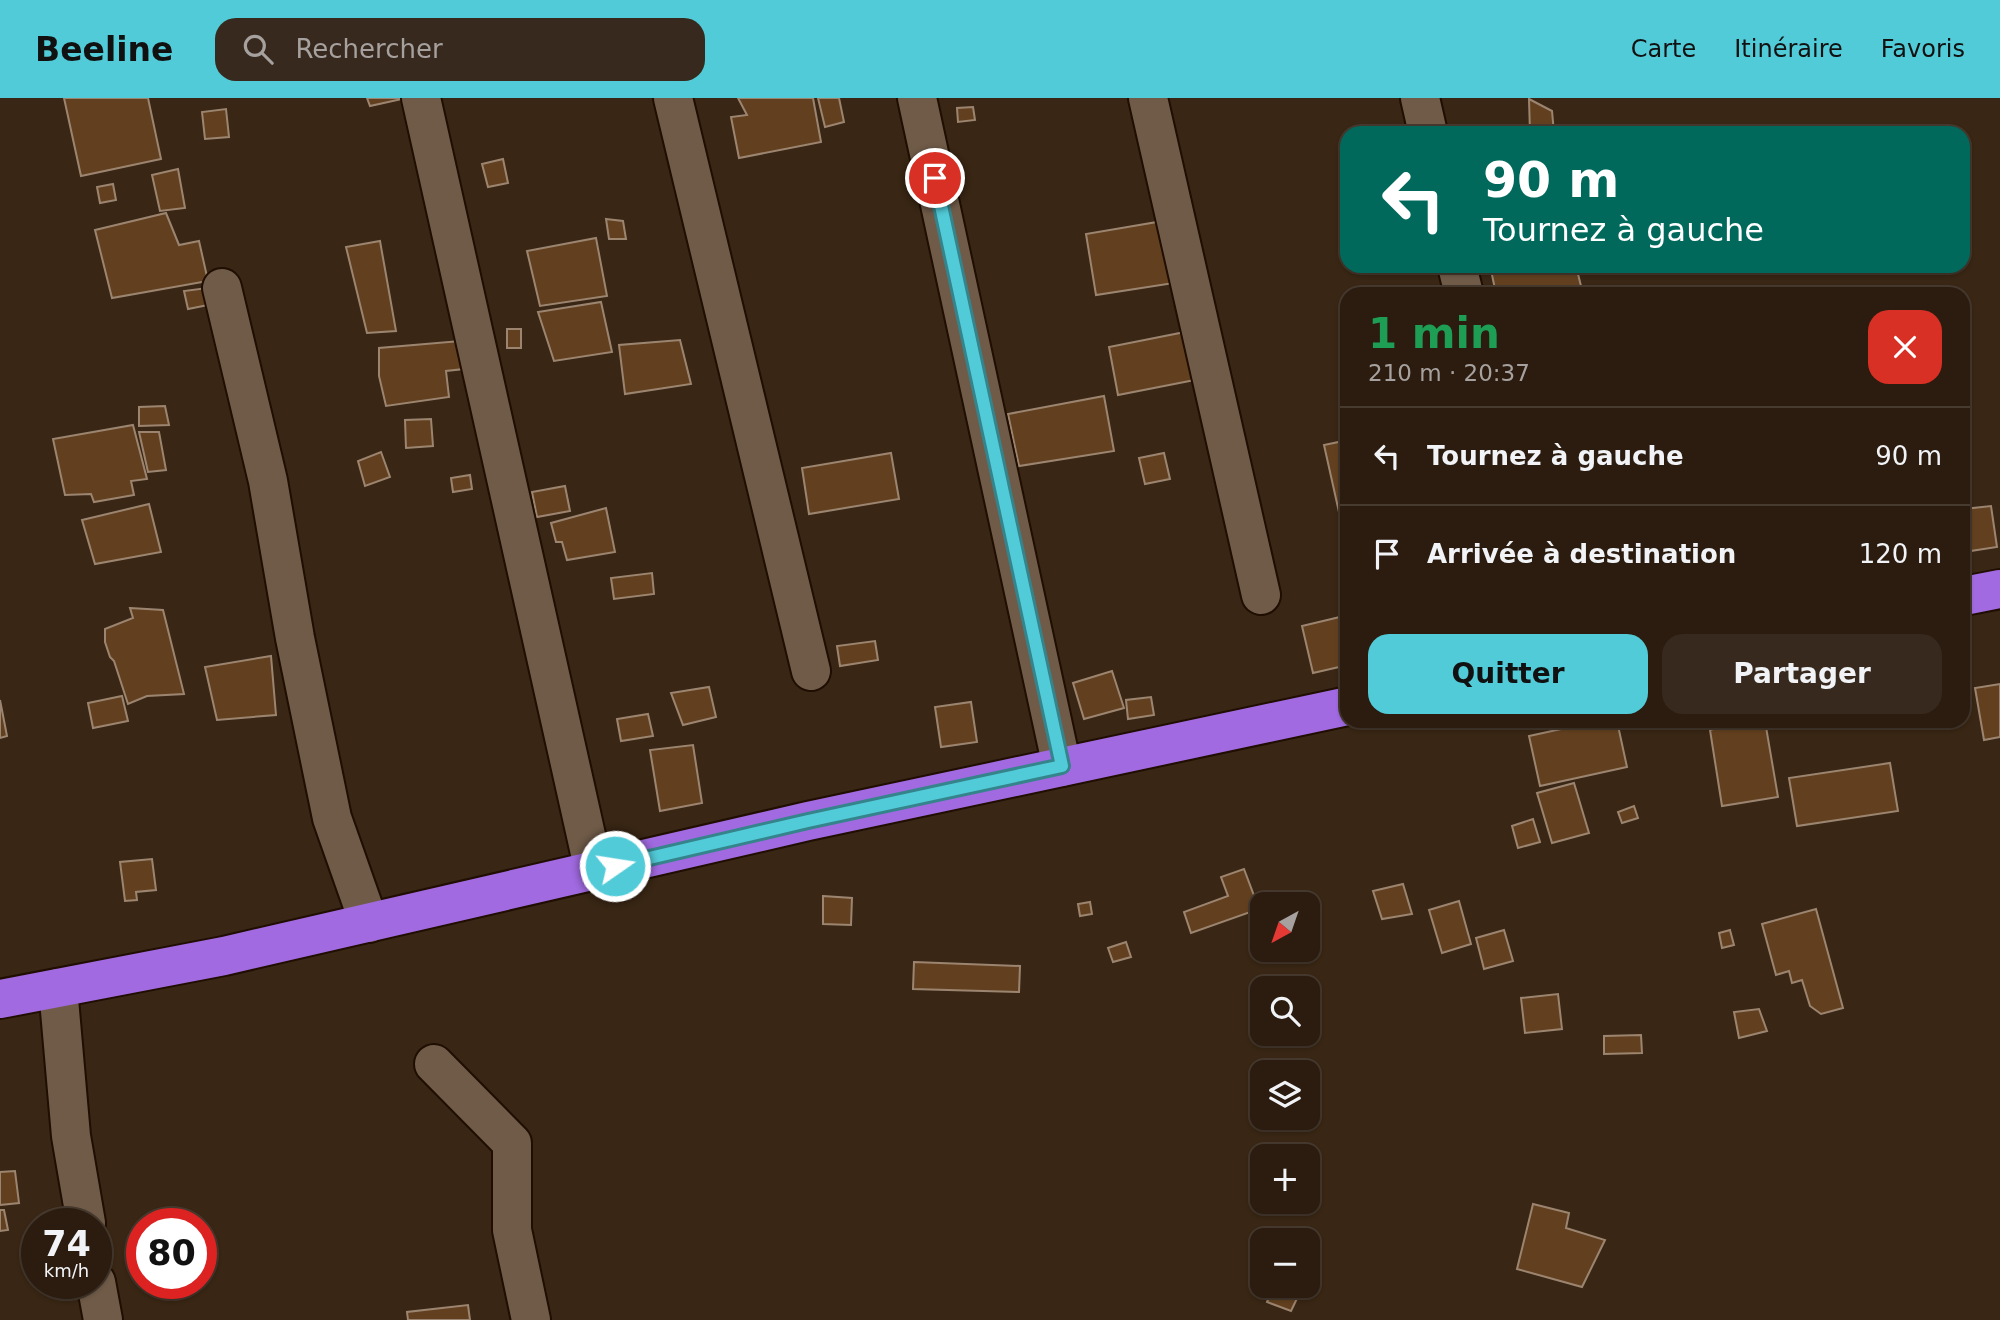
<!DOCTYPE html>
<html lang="fr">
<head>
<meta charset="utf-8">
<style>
  body { margin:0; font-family:"DejaVu Sans",sans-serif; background:#37291d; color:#f1f3f6; height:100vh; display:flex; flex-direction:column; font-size:26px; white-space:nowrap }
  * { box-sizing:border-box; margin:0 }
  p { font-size:23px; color:#a6a19e }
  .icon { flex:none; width:38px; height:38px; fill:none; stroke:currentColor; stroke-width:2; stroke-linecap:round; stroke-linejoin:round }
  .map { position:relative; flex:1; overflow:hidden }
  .sheet { position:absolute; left:1340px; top:189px; width:630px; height:441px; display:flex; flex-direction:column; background:#2b1c0f; border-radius:21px; box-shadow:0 2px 5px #0004,0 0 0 2px #473a2f }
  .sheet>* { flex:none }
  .top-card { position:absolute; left:1340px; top:28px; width:630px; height:147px; border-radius:21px; box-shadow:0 2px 5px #0004,0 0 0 2px #473a2f; background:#00695c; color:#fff; overflow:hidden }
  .needle { width:46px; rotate:220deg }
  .controls { position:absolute; left:1250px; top:794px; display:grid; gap:14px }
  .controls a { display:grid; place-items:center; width:70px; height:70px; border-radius:14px; background:#2b1c0f; box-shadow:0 2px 5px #0004,0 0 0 2px #473a2f; font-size:35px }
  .speed { position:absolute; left:21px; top:1110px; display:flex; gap:14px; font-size:35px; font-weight:700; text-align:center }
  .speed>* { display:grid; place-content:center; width:91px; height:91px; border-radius:50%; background:#2b1c0f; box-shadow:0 2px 5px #0004,0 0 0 2px #473a2f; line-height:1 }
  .speed small { font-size:18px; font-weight:400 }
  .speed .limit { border:10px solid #d22; background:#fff; color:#111 }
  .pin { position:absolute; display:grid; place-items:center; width:60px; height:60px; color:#fff; margin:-30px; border:4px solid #fff; border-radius:50%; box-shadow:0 2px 7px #0007 }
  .me { position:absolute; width:77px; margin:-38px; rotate:77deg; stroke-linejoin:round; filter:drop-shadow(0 0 5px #0008) }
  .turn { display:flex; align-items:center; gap:24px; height:147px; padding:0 28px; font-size:32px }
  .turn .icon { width:91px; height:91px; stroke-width:2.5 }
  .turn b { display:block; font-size:49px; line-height:60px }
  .round { display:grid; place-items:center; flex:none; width:74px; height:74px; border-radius:21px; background:#37291d }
  .headline { display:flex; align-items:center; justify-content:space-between; height:119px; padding:0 28px }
  h1 { font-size:42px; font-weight:600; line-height:52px; color:#1e9e55 }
  .button { display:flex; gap:14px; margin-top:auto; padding:14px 28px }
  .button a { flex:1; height:80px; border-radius:21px; background:#52cbd8; color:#111; font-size:28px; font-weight:600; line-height:80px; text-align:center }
  .button a+a { background:#37291d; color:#f1f3f6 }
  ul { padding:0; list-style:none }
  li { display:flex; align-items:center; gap:21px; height:98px; padding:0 28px; border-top:2px solid #473a2f }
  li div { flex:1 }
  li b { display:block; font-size:26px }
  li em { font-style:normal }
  header { display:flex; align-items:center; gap:42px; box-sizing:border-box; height:98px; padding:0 35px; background:#52cbd8; color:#111 }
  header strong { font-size:33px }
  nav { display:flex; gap:38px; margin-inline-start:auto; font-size:24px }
  .search { width:490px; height:63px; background:#37291d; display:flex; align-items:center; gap:18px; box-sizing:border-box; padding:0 24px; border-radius:21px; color:#a6a19e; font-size:26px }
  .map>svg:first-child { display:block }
</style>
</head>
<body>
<header>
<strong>Beeline</strong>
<div class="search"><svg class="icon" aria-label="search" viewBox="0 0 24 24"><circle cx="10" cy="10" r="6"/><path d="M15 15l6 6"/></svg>Rechercher</div>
<nav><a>Carte</a><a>Itinéraire</a><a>Favoris</a></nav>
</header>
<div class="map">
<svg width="2000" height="1222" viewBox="0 0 2000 1222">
  <rect width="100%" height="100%" fill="#392614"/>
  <!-- building -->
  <g fill="#62401f" stroke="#9c8570" stroke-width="2">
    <polygon points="64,0 148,0 161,61 81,78"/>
    <polygon points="367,0 402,0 402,1 370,8"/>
    <polygon points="738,0 813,0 821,44 739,60 731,19 747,17"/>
    <polygon points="818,0 839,0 844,24 825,29"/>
    <polygon points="1529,1 1552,13 1554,35 1530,35"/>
    <polygon points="973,9 975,22 958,24 957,10"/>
    <polygon points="226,11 229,39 205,41 202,14"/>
    <polygon points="503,61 508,85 488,89 482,66"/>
    <polygon points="178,71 185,110 160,113 152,77"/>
    <polygon points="113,86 116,102 100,105 97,89"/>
    <polygon points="166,115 179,147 199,143 208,183 112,200 95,132"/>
    <polygon points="606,121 623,123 626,141 609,141"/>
    <polygon points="1163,123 1174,185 1096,197 1086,136"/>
    <polygon points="596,140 607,198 540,208 527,153"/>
    <polygon points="380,143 396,233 367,235 346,149"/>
    <polygon points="1509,168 1576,168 1583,196 1496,196 1491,172"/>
    <polygon points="207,190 213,206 188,211 184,193"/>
    <polygon points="601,204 612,254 554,263 538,214"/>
    <rect x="507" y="231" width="14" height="19"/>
    <polygon points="1190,233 1200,281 1118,297 1109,249"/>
    <polygon points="680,242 691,286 625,296 619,247"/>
    <polygon points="460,243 464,271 446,273 449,299 386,308 379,278 379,250"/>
    <polygon points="1104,298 1114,353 1019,368 1008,316"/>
    <polygon points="165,308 169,327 139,328 139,309"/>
    <polygon points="431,321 433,348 406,350 405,322"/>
    <polygon points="133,327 147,381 131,383 134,397 94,404 91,396 65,397 53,341"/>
    <polygon points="139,334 159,334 166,372 148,374"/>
    <polygon points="1348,342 1348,441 1345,441 1324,347"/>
    <polygon points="381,354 390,379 365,388 358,363"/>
    <polygon points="891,355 899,401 809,416 802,370"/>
    <polygon points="1164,355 1170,381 1145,386 1139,360"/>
    <polygon points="470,377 472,391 453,394 451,380"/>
    <polygon points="565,388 570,413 537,419 532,394"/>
    <polygon points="149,406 161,454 95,466 82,422"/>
    <polygon points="1991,408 1997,449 1964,454 1964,411"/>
    <polygon points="606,410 615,454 567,462 562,444 556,444 551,425"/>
    <polygon points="652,475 654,496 614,501 611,480"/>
    <polygon points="130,510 163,512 184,596 147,598 128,606 114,563 110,559 105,544 105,531 133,520"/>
    <polygon points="1348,517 1348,567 1313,575 1302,528"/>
    <polygon points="875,543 878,562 840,568 837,548"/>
    <polygon points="271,558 276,617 217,622 205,569"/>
    <polygon points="1112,573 1124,610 1084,621 1073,585"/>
    <polygon points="2000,586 2000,639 1984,642 1975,590"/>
    <polygon points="709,589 716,619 683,627 671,595"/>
    <polygon points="122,598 128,623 93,630 88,605"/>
    <polygon points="1151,599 1154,617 1128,621 1126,602"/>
    <polygon points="0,602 7,638 0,640"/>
    <polygon points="971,604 977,644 941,649 935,609"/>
    <polygon points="648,616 653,638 621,643 617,621"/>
    <polygon points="1598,623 1617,623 1627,669 1540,688 1529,638"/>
    <polygon points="1740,623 1765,623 1778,699 1722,708 1710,632"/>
    <polygon points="693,647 702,705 660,713 650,652"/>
    <polygon points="1890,665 1898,713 1797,728 1789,680"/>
    <polygon points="1574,685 1589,735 1552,745 1537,695"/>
    <polygon points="1634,708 1638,720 1622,725 1618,714"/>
    <polygon points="1533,721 1540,744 1518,750 1512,728"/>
    <polygon points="152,761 156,792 136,794 137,802 125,803 120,764"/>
    <polygon points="1244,771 1259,811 1191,835 1184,814 1228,798 1221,779"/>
    <polygon points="1403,786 1412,816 1382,821 1373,793"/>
    <polygon points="823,798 852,800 851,827 823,826"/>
    <polygon points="1459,803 1471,846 1442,855 1429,812"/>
    <polygon points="1090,804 1092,816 1080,818 1078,806"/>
    <polygon points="1816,811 1843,910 1821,916 1810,908 1802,882 1792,885 1789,873 1776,877 1762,826"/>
    <polygon points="1504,832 1513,863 1484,871 1476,840"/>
    <polygon points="1730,832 1734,847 1722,850 1719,835"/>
    <polygon points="1126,844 1131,859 1113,864 1108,850"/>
    <polygon points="914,864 1020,868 1019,894 913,891"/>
    <polygon points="1558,896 1562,931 1525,935 1521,900"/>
    <polygon points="1759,911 1767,933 1739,940 1734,914"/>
    <polygon points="1641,937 1642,955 1604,956 1604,938"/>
    <polygon points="15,1073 19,1105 0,1107 0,1074"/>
    <polygon points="1533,1106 1569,1115 1566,1130 1605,1142 1582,1189 1517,1171"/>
    <polygon points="0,1112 4,1112 8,1132 0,1133"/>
    <polygon points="1274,1188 1297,1188 1302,1190 1291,1213 1267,1204"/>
    <polygon points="468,1207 470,1222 408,1222 407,1214"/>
  </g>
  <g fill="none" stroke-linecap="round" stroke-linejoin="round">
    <!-- minor casing -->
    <g stroke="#1f0e01" stroke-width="42">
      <g id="minor">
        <polyline points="421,0 594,773"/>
        <polyline points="673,0 811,573"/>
        <polyline points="917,0 1062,669"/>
        <polyline points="1148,0 1261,497"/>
        <polyline points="1420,0 1428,35"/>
        <polyline points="1457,168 1464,196"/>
        <polyline points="222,190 268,383 295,540 332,720 369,825"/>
        <polyline points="58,890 71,1038 86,1125"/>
        <polyline points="434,966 512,1045 512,1132 531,1222"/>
        <polyline points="96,1184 103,1222"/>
      </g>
    </g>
    <!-- highway casing -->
    <g stroke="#1f0e01" stroke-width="42">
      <g id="highway">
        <polyline points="1964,498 2000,491"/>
        <polyline points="0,901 224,858 808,723 1348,608"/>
      </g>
    </g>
    <!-- minor -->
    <use href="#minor" stroke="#705b48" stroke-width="38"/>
    <!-- highway -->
    <use href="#highway" stroke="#a16ae1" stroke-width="38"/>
  </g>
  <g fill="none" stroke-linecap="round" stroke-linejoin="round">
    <!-- route casing -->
    <g stroke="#35848c" stroke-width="18">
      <polyline id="route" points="615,768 808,723 1062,668 935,80"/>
    </g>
    <!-- route -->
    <use href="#route" stroke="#52cbd8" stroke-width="12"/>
  </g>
</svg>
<div class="controls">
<a><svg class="needle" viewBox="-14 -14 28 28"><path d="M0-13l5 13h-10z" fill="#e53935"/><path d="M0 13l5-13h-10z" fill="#a6a19e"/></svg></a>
<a><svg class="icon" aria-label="search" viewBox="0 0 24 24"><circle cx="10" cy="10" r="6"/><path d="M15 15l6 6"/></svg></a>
<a><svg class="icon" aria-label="layers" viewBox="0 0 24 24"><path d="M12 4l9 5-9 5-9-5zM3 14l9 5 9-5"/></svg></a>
<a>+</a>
<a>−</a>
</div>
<div class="speed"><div>74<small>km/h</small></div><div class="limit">80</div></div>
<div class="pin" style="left:935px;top:80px;background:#d93025"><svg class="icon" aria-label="arrive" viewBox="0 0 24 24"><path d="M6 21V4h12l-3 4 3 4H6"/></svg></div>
<svg class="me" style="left:615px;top:768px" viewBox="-20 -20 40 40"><circle r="17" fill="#52cbd8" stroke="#fff" stroke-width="3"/><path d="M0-11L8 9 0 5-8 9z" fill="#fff"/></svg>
<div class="top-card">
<div class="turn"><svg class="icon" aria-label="left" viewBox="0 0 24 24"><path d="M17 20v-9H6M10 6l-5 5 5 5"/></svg><div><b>90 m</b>Tournez à gauche</div></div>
</div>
<section class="sheet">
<div class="headline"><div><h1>1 min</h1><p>210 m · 20:37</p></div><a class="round" style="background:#d93025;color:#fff"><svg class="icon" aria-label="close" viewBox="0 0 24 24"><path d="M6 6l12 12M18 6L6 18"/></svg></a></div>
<ul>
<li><svg class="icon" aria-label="left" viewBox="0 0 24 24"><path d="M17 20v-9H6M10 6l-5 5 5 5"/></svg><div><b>Tournez à gauche</b></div><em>90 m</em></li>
<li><svg class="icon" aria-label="arrive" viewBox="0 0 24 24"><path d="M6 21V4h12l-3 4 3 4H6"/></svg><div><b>Arrivée à destination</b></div><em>120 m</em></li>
</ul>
<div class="button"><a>Quitter</a><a>Partager</a></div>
</section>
</div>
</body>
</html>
